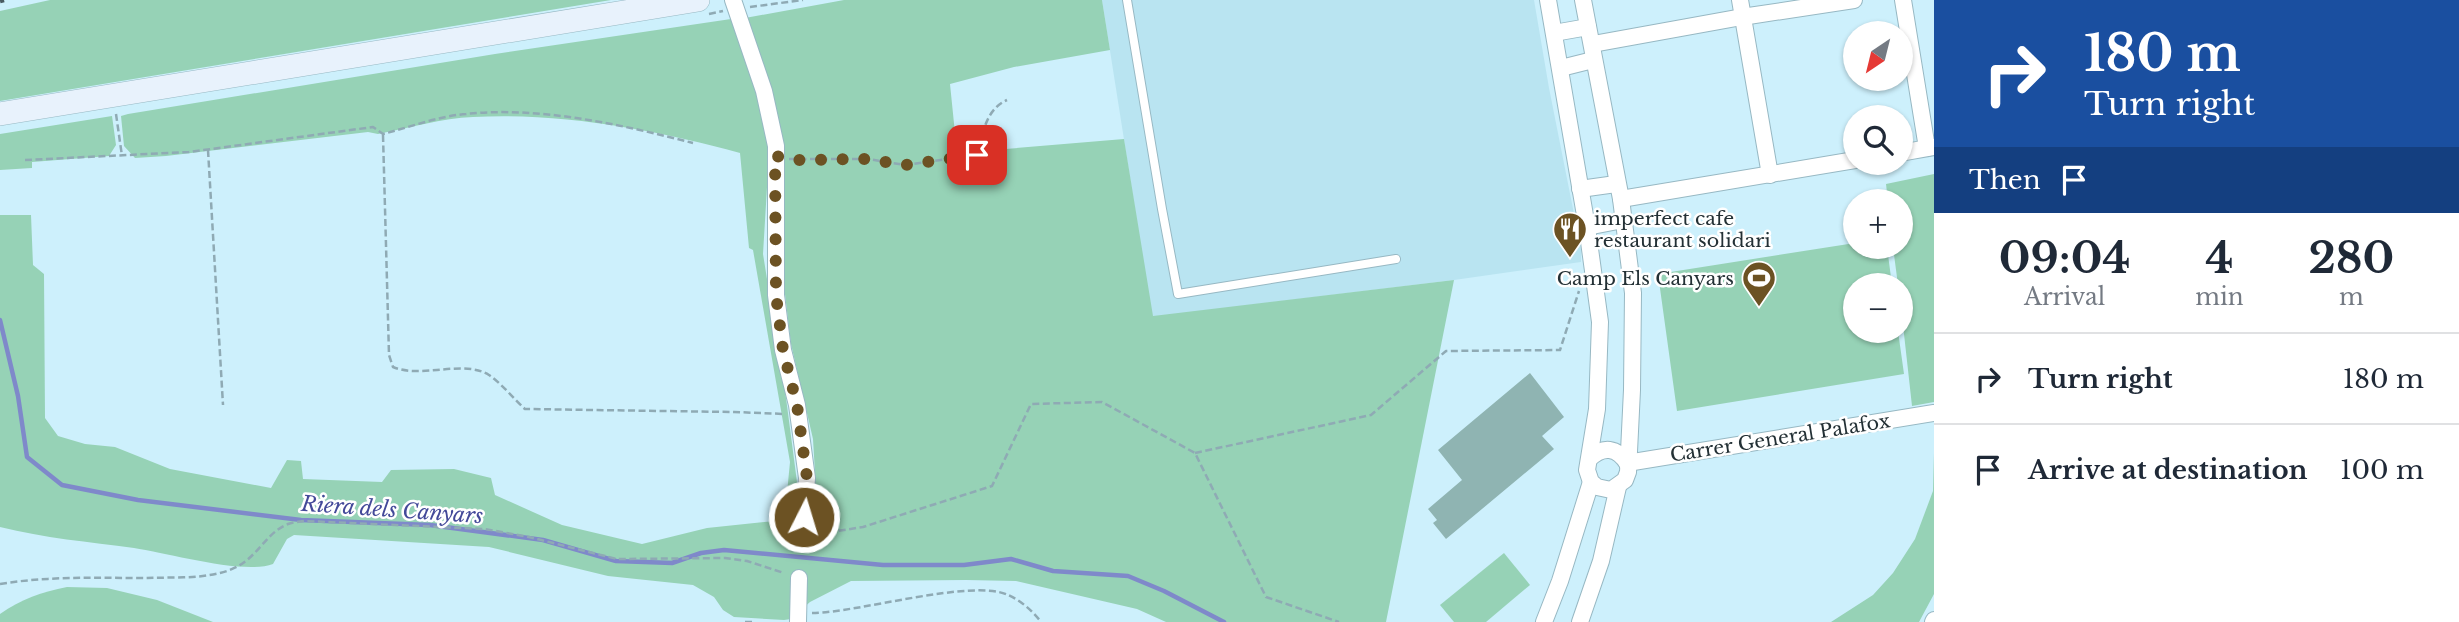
<!DOCTYPE html>
<html lang="en">
<head>
<meta charset="utf-8">
<style>
  body { margin:0; font-family:"Libre Baskerville",serif; background:#f6f6f7; color:#1f2937; height:100vh; display:flex; flex-direction:column; font-size:26px; white-space:nowrap }
  * { box-sizing:border-box; margin:0 }
  p { font-size:23px; color:#747a83 }
  .icon { flex:none; width:38px; height:38px; fill:none; stroke:currentColor; stroke-width:2; stroke-linecap:round; stroke-linejoin:round }
  .map { position:relative; flex:1; overflow:hidden }
  .side { display:flex; flex-direction:column; background:#fff; width:525px }
  .side>* { flex:none }
  .banner { background:#1a4fa0; color:#fff; overflow:hidden }
  .needle { width:46px; rotate:215deg }
  .tools { position:absolute; left:1843px; top:21px; display:grid; gap:14px }
  .tools a { display:grid; place-items:center; width:70px; height:70px; border-radius:50%; background:#fff; box-shadow:0 2px 5px #0004; font-size:35px }
  .pin { position:absolute; display:grid; place-items:center; width:60px; height:60px; color:#fff; margin:-30px; border-radius:14px; box-shadow:0 4px 10px #0006 }
  .me { position:absolute; width:77px; margin:-38px; rotate:5deg; stroke-linejoin:round; filter:drop-shadow(0 0 5px #0008) }
  .turn { display:flex; align-items:center; gap:24px; height:147px; padding:0 35px; font-size:32px }
  .turn .icon { width:91px; height:91px; stroke-width:2.5 }
  .turn b { display:block; font-size:49px; line-height:60px }
  .then { display:flex; align-items:center; height:66px; padding:0 35px; background:#0003; gap:14px; font-size:26px }
  .eta { display:flex; justify-content:space-evenly; align-items:center; height:119px; text-align:center }
  .eta b { font-size:42px; font-weight:700; line-height:49px }
  ul { padding:0; list-style:none }
  li { display:flex; align-items:center; gap:21px; height:91px; padding:0 35px; border-top:2px solid #e0e1e3 }
  li div { flex:1 }
  li b { display:block; font-size:26px }
  li em { font-style:normal }
  main { display:flex; flex:1; min-height:0 }
  .map>svg:first-child { display:block }
</style>
</head>
<body>
<main>
<div class="map">
<svg width="1934" height="622" viewBox="0 0 1934 622">
  <rect width="100%" height="100%" fill="#cdf0fc"/>
  <!-- built -->
  <polygon fill="#b9e4f1" points="1102,0 1534,0 1549,88 1581,249 1581,262 1454,280 1152,317"/>
  <!-- green -->
  <g fill="#96d2b6">
    <polygon points="50,0 611,0 0,101 0,11"/>
    <path d="M844 0H1102L1110 50 1014 67 950 84 957 153 1124 139 1153 316 1454 280 1386 622H1166L1137 609 1016 581 966 580 851 581 810 602 791 619 784 620 734 617 723 610 714 597 693 585 608 576 489 547 294 535 287 539 273 564C244 575 168 553 134 548 89 542 44 538 0 527V215H31L33 265 44 274 45 418 58 436 85 444 115 447 170 469 271 488 287 460 301 461 303 479 382 482 391 470 454 469 491 478 495 495 562 525 642 544 707 528 784 520V524L790 462 753 250 749 248 740 153C657 130 560 112 473 117 442 118 409 128 378 134L368 132 166 156 135 158 124 146 121 116 128 114 495 54 731 19 762 103 769 154 763 254 786 398 797 482 793 539 807 541 815 473 813 439 791 344 781 261 785 151 777 113 745 18Z"/>
    <polygon points="112,116 116,145 109,156 32,162 32,168 0,170 0,134"/>
    <polygon points="1934,174 1934,402 1912,406 1901,307 1900,285 1898,285 1893,247 1900,247 1900,201 1888,201 1886,184"/>
    <polygon points="1855,243 1855,247 1887,247 1892,285 1855,285 1855,331 1898,331 1904,374 1677,411 1658,274"/>
    <polygon points="1934,453 1934,594 1919,622 1831,622 1873,595 1893,573 1915,539 1933,491"/>
    <polygon points="1504,553 1530,585 1486,622 1454,622 1440,605"/>
    <path d="M67 587 107 588 157 600 213 622H0V614C21 599 42 592 67 587Z"/>
  </g>
  <g fill="none" stroke-linecap="round" stroke-linejoin="round">
    <!-- stream -->
    <polyline stroke="#7f89ca" stroke-width="4.5" points="0,320 18,396 27,457 62,485 138,500 301,520 430,525 543,540 616,561 672,563 701,553 724,550 883,565 964,565 1011,559 1053,571 1128,576 1164,591 1224,622"/>
  </g>
  <!-- building -->
  <polygon fill="#8fb4b2" points="1530,373 1564,417 1542,436 1554,449 1446,539 1433,523 1437,520 1428,509 1462,480 1438,450"/>
  <g fill="none" stroke-linecap="round" stroke-linejoin="round">
    <!-- lane casing -->
    <g stroke="#97b8c3" stroke-width="10">
      <polyline id="lane" points="1127,0 1162,209 1178,294 1396,259"/>
    </g>
    <!-- street casing -->
    <g stroke="#97b8c3" stroke-width="18">
      <g id="street">
        <polyline points="733,0 764,91 776,146 776,295 783,350 797,405 807,478 802,537"/>
        <polyline points="1548,0 1587,227 1600,322 1597,409 1587,470 1591,482 1597,487 1611,490 1625,480 1628,472 1632,390 1633,293 1621,199 1583,0"/>
        <polyline points="1740,0 1770,175"/>
        <polyline points="1903,0 1927,148"/>
        <polyline points="1554,33 1588,27"/>
        <polyline points="1593,44 1742,17 1854,0"/>
        <polyline points="1561,68 1593,60"/>
        <polyline points="1900,153 1934,147"/>
        <polyline points="1580,189 1616,184"/>
        <polyline points="1621,199 1855,160"/>
        <polyline points="1587,227 1623,220"/>
        <path d="M1590 458C1603 446 1617 447 1627 463"/>
        <polyline points="1627,463 1934,413"/>
        <polyline points="798,622 799,578"/>
        <polyline points="1544,622 1560,581 1591,482"/>
        <polyline points="1580,622 1601,561 1618,487"/>
        <polyline points="1933,622 1934,620"/>
      </g>
    </g>
    <!-- secondary casing -->
    <g stroke="#97b8c3" stroke-width="24">
      <polyline id="secondary" points="0,114 698,0"/>
    </g>
    <!-- path -->
    <g stroke="#8faab4" stroke-width="2.5" stroke-dasharray="7 3.5" stroke-linecap="butt">
      <polyline points="750,7 803,0"/>
      <polyline points="709,14 723,11"/>
      <polyline points="116,114 122,156"/>
      <path d="M383 135 389 355 393 367C422 379 463 359 489 375 502 384 514 399 525 409L734 412 785 414"/>
      <polyline points="208,150 223,405"/>
      <path d="M789 159H868L905 165 977 155C983 134 985 110 1007 100"/>
      <path d="M25 160 189 152 373 127 383 134C410 127 439 116 466 114 540 106 623 125 693 143"/>
      <polyline points="1195,453 1371,415 1446,351 1560,350 1579,291"/>
      <polyline points="818,534 863,527 992,486 1031,404 1102,402 1195,453 1266,597 1339,622"/>
      <path d="M0 584C48 576 96 578 145 578 169 577 196 579 220 573 258 564 261 535 288 524 293 522 299 522 304 521L485 529 529 537 617 559 725 558 747 561 784 573"/>
      <path d="M812 613C857 613 973 578 1008 595 1020 600 1033 611 1041 622"/>
      <polyline points="745,622 755,622"/>
    </g>
    <!-- lane -->
    <use href="#lane" stroke="#fff" stroke-width="8"/>
    <!-- street -->
    <use href="#street" stroke="#fff" stroke-width="16"/>
    <!-- secondary -->
    <use href="#secondary" stroke="#e8f2fc" stroke-width="23"/>
    <!-- rail -->
    <polyline stroke="#495b62" stroke-width="4.5" stroke-dasharray="14 7" stroke-linecap="butt" points="0,1 4,0"/>
  </g>
  <g fill="none" stroke-linecap="round" stroke-linejoin="round">
    <!-- route -->
    <polyline stroke="#6c5223" stroke-width="12" stroke-dasharray="0 21.6" points="804,517 807,478 797,405 783,350 776,295 775,156 797,160 867,159 905,165 977,155"/>
  </g>
  <!-- icons -->
  <defs>
    <g id="restaurant-pin" transform="scale(1.75)"><path d="M0 17L-7.5 6A9.5 9.5 0 1 1 7.5 6Z" fill="#6c5223" stroke="#fff"/><path d="M-5-6h1v4h1v-4h1v4h1v-4h1v5L-1.5 .5V6h-2V.5L-5-1ZM5-6V6H3V1.5H1.5Q1.5-4 5-6Z" fill="#fff"/></g>
    <g id="stadium-pin" transform="scale(1.75)"><path d="M0 17L-7.5 6A9.5 9.5 0 1 1 7.5 6Z" fill="#6c5223" stroke="#fff"/><path d="M0-5a6.5 5 0 1 0 0 10a6.5 5 0 1 0 0-10ZM-3.5-1.8h7v3.6h-7Z" fill="#fff"/></g>
  </defs>
  <g fill-rule="evenodd">
    <use href="#restaurant-pin" x="1570" y="229"/>
    <use href="#stadium-pin" x="1759" y="278"/>
  </g>
  <g text-anchor="middle" dominant-baseline="central" stroke-width="5" stroke-linejoin="round" paint-order="stroke">
    <!-- poi labels -->
    <g font-size="19" fill="#233035" stroke="#fff" text-anchor="start">
      <text x="1594" y="218">imperfect cafe<tspan x="1594" dy="22">restaurant solidari</tspan></text>
      <text x="1734" y="278" text-anchor="end">Camp Els Canyars</text>
    </g>
    <!-- street labels -->
    <g font-size="19" fill="#233035" stroke="#fff">
      <text transform="translate(1780 438) rotate(-9)">Carrer General Palafox</text>
    </g>
    <!-- water labels -->
    <g font-size="21" font-style="italic" fill="#434999" stroke="#fff">
      <text transform="translate(392 510) rotate(4)">Riera dels Canyars</text>
    </g>
  </g>
</svg>
<div class="tools">
<a><svg class="needle" viewBox="-14 -14 28 28"><path d="M0-13l5 13h-10z" fill="#e53935"/><path d="M0 13l5-13h-10z" fill="#747a83"/></svg></a>
<a><svg class="icon" aria-label="search" viewBox="0 0 24 24"><circle cx="10" cy="10" r="6"/><path d="M15 15l6 6"/></svg></a>
<a>+</a>
<a>−</a>
</div>
<div class="pin" style="left:977px;top:155px;background:#d93025"><svg class="icon" aria-label="arrive" viewBox="0 0 24 24"><path d="M6 21V4h12l-3 4 3 4H6"/></svg></div>
<svg class="me" style="left:804px;top:517px" viewBox="-20 -20 40 40"><circle r="17" fill="#6c5223" stroke="#fff" stroke-width="3"/><path d="M0-11L8 9 0 5-8 9z" fill="#fff"/></svg>
</div>
<section class="side">
<div class="banner">
<div class="turn"><svg class="icon" aria-label="right" viewBox="0 0 24 24"><path d="M7 20v-9h11M14 6l5 5-5 5"/></svg><div><b>180 m</b>Turn right</div></div>
<div class="then">Then<svg class="icon" aria-label="arrive" viewBox="0 0 24 24"><path d="M6 21V4h12l-3 4 3 4H6"/></svg></div>
</div>
<div class="eta">
<div><b>09:04</b><p>Arrival</p></div>
<div><b>4</b><p>min</p></div>
<div><b>280</b><p>m</p></div>
</div>
<ul>
<li><svg class="icon" aria-label="right" viewBox="0 0 24 24"><path d="M7 20v-9h11M14 6l5 5-5 5"/></svg><div><b>Turn right</b></div><em>180 m</em></li>
<li><svg class="icon" aria-label="arrive" viewBox="0 0 24 24"><path d="M6 21V4h12l-3 4 3 4H6"/></svg><div><b>Arrive at destination</b></div><em>100 m</em></li>
</ul>
</section>
</main>
</body>
</html>
